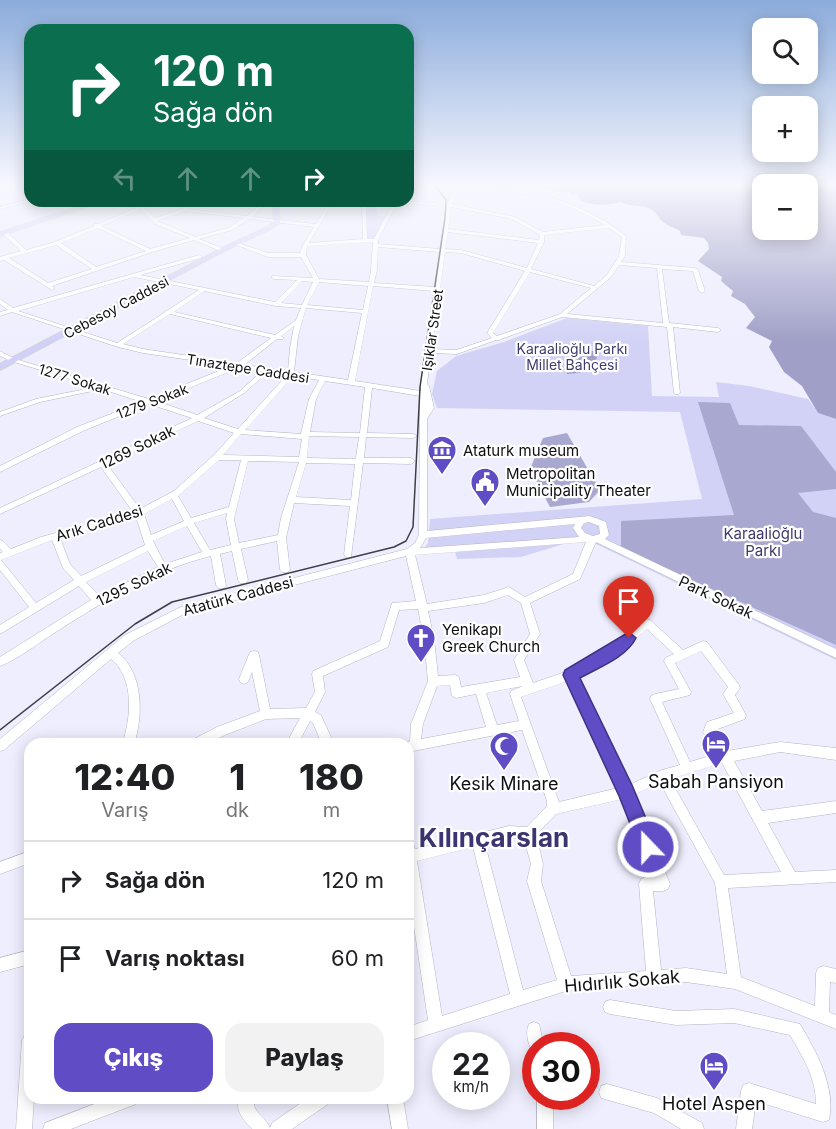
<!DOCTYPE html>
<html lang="tr">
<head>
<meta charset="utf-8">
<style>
  body { margin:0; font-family:Inter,sans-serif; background:#f2f2f2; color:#202124; height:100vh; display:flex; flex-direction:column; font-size:22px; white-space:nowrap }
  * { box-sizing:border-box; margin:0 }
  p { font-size:20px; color:#757577 }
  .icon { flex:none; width:33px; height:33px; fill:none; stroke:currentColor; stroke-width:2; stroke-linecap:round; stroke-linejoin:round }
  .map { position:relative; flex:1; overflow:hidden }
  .sheet { position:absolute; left:24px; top:738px; width:390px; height:366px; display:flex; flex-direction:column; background:#fff; border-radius:18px; box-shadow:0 3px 15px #0003 }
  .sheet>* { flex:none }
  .top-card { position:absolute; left:24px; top:24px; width:390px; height:183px; border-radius:18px; box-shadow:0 3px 15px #0003; background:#0b6e4f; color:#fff; overflow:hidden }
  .buttons { position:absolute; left:752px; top:18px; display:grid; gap:12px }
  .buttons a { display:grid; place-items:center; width:66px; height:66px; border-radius:12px; background:#fff; box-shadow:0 3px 15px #0003; font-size:30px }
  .speed { position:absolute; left:432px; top:1032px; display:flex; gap:12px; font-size:30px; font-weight:700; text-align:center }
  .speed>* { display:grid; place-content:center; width:78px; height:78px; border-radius:50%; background:#fff; box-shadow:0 3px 15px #0003; line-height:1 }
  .speed small { font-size:15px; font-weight:400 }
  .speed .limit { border:9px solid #d22; background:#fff; color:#111 }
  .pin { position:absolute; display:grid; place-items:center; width:51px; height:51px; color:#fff; margin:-62px -26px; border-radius:50% 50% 50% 0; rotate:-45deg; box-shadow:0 0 6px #0007 }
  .pin .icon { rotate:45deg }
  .me { position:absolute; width:66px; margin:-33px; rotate:338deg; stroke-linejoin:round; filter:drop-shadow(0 0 4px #0008) }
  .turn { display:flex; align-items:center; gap:21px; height:126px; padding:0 30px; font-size:27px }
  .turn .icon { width:78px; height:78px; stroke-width:2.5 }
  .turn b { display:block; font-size:42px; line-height:51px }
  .lanes { display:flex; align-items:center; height:57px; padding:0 30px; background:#0003; justify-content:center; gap:30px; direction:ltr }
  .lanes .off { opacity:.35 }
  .eta { display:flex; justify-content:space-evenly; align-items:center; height:102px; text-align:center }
  .eta b { font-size:36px; font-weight:800; line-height:42px }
  .primary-button { display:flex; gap:12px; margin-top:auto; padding:12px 30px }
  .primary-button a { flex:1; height:69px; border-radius:18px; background:#604dc6; color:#fff; font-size:24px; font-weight:800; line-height:69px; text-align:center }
  .primary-button a+a { background:#f2f2f2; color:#202124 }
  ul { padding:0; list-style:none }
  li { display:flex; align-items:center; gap:18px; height:78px; padding:0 30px; border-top:2px solid #e0e0e0 }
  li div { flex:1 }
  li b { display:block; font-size:22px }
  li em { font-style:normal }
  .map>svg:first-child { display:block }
</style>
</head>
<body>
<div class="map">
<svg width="836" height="1129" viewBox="0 0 836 1129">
  <rect width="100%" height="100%" fill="#eeeefe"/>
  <!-- green -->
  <g fill="#d2d2f6">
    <polygon points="367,206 376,206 377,216 387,216 374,240 366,240"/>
    <polygon points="567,318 648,326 652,396 719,397 716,382 749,386 808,399 818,413 836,419 836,660 592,542 577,540 521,557 457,559 454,548 424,548 428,543 430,519 702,499 680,412 437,408 432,394 437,371 456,356 504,342"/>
  </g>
  <!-- forest -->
  <g fill="#a8a8d0">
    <polygon points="698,402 730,403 739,425 801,426 836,472 836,489 798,493 813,512 836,518 836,645 621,548 621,521 734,515"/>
    <polygon points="567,433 600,490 589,502 550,507 530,469 543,438"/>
  </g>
  <!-- water -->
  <g fill="#9f9fc7">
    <path d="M537 185H762V230H807V185H836V419L818 413 802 386 784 372 769 347 772 341 746 328 755 317 745 304 731 296 733 291 721 281 722 277 698 261 709 249 708 243 704 238 681 235 680 231C675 228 666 225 662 221 657 216 656 211 648 208 639 204 630 207 620 202 604 206 595 206 580 200L578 195 570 194V192H555Z"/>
    <path d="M592 351H595L597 357C594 372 580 373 567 374L565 366Z"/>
  </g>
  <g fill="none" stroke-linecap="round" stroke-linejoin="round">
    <!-- minor casing -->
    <g stroke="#b4b5c4" stroke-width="1">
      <g id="minor">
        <path d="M456 185C517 185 578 198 626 236L625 256 621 262 695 268 698 270 705 291 702 293 699 291 693 271 662 269 669 323 718 328 721 330 718 332 673 327 680 393 679 394H675L674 393 667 327 562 317 501 339 500 340H496L457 354 431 353 427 384 429 386 434 408 427 419V531L590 516 606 522 609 535 605 539 836 649V658L596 542 580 579 530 603 540 634 524 660 533 683 568 671 607 650 644 620 647 619 650 620 683 650 703 641 707 642 739 685 740 688 735 695 746 715 745 719 715 730V731L727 751 780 742 836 748V760L780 752 734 761 762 811 836 801V813L768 823 795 872 836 870V882L728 888 741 977 815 1006 816 973 818 968 823 966 836 969V983L830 982 829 1012 836 1015V1029L735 989 686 982 566 991 408 1041V1027L428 1020 408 886V838L412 840 415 849 509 826 527 827 547 806V801L522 730 408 752V744H404L410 741 411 724 428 681 424 639 418 609 399 610 388 647 323 676 325 692 315 712 321 715 334 744H322L313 723 310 721 298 744H286L300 718 266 719 225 735 207 744H190L192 740 217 727 260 711 252 672 248 682 244 684 240 682 239 679 250 652 254 651 258 652 259 655 270 709 306 708 315 692 312 674 313 671 380 641 392 603 416 601 406 556 186 613 133 641 118 653C144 673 143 717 134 744H122C131 719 135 678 111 659L4 750 0 751V739L125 635 181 607 407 549 415 543 419 535 420 396 372 388 367 433 413 434 417 436 413 438 366 437 364 458H411L415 461 411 464 363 463 351 557 348 558 344 555 350 506 294 503 286 538 290 570 288 572H282L280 570 277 541 241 549 248 580 246 583H240L238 580 232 551 220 554 226 585 224 588H218L216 585 211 556C157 569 106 600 59 630 41 641 19 659 0 666V657L91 600 79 586 0 634V625L29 607 0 570V553L3 552 0 549V540L3 541 11 549 41 537 133 512 101 467 0 514V508L192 418 149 404 83 431 0 472V466L77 427 142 402 102 389 40 402 0 416V412L36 399 96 387 11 361 0 356V351L15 359 149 399 231 366 143 353 118 347 12 312 0 316V312L8 310 0 304V299L13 308 199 255 201 256V258L140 275 275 302 297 280 274 279 272 278V276L313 278 301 257H268L234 244 238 243 268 253H300L303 245 314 227 249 219 232 230 199 239 224 249V251H220L194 240 152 252 52 286 55 288 52 290 4 260 0 261V257L21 251 3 234V232H7L26 250 55 242 94 226V224H98L136 208 121 201H127L140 206 152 201H158L144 208 155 218 182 209 196 201H201L187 209 247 216 264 201H269L252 217 316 224 330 201H334L332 204 391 201 437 203 439 204 437 205 397 203 378 240V244L440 249 447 205ZM460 186C480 190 501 189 521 193 551 197 579 210 605 225L543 232 515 217 452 204ZM392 204 374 239H367L366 205ZM362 205 363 239 309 243 330 207ZM451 207 512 219 540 235 539 240 448 229ZM140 209 155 224 190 238 150 249 101 226ZM185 211 244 218 228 228 195 237 157 221ZM98 228 146 251 96 267 61 243ZM609 228 622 237 619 256 607 275 594 286 531 269 544 242V235ZM448 232 538 243 527 268 461 250 445 249ZM373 242 371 270 369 282 319 279 306 255 307 246ZM56 245 92 269 48 283 9 258ZM378 247 440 252 435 287 374 283 377 270ZM445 252 461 253 525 271 487 333 492 338 456 350 432 349ZM619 265 657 268 663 323 567 314 611 277ZM530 272 591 288 560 314 497 336 493 333ZM134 277 199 290 168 310 165 311 164 313 117 343 18 311ZM302 281 313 282 302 305 281 303ZM319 282 368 286 363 310 307 305ZM373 286 434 291 421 382V391L355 381ZM204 291 276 306 301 308 296 320 275 335 174 312ZM306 308 362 313 348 380 294 372 298 336ZM170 314 271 338 237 363 143 349 123 344ZM294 326 290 348 288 371 244 365 277 339H283L284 338 281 336ZM239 368 262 371 240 391 197 415 156 401ZM268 372 287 375 238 429 204 418 244 393ZM293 376 319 380 309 399 301 434 245 430ZM325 381 365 387 360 433 310 432 316 399ZM198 421 234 433 214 455 174 491 140 509 107 464ZM241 434 302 439 299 457 223 455ZM309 436 359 437 356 458 355 459 307 458ZM219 460H241L229 507 191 518 178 496ZM248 461 299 462 281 518 278 535 239 543 234 519ZM306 463 355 464 351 500 296 497ZM172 499 184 521 151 535 144 514ZM227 513 226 519 231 545 210 550 194 523ZM136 517 145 545 81 576 70 564 60 538ZM589 522 599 526 600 534 593 536 585 533 581 528 584 523ZM575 524 573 528 579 537 420 548 426 538ZM187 526 202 552 165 564 153 541ZM52 540 63 568 74 580 36 603 1 560ZM586 542 573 574 525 597 509 587 484 595 427 604 415 555ZM148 551 158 567 99 596 86 582ZM508 595 521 603 530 634 514 660 520 677 461 687 459 677 455 675 438 676 434 639 428 611 484 603ZM647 629 674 654 665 658 664 661 679 689 655 694 651 696 650 699 680 765 662 770 629 785 577 677 615 656ZM701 651 728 687 723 694 734 713 707 722 703 732 716 754 690 762 662 702 690 695 691 692 675 663ZM568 681 618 788 559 802 521 697ZM450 685 452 696 456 698 476 694 486 727 421 739 423 724 437 686ZM523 686 511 691 510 694 519 721 497 725 486 693ZM722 763 781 872 724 875 670 779ZM660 783 715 883 727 974 686 968 661 970 653 891H663L668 889 670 884 633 795ZM623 799 654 877H646L641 879 639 884 646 971 571 976 541 881 543 864 536 835 556 814ZM509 838 524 839 531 864 527 881 557 980 523 990 485 844ZM473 847 510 994 442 1016 417 861Z"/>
        <polygon points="30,199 30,201 31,201 0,209 0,207"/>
        <polygon points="30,851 30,863 0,874 0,862"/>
        <polygon points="30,950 30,964 0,972 0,958"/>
        <path d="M610 1000 676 1011 734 1009 800 1024C816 1051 836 1087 829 1120L823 1122 756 1101 752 1129H736L741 1091 743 1085 749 1083 816 1104C816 1077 803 1058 790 1035L734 1023 676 1025 610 1014 605 1012 603 1007 605 1002Z"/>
        <path d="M534 1022 539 1024 544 1046H536V1053L532 1051C528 1043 525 1032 529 1024Z"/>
        <polygon points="30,1032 30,1098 34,1098 32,1129 16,1129 22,1040 25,1035"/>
        <polygon points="607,1084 657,1098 702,1123 704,1129 681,1129 654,1113 601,1098 599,1092 601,1086"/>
        <rect x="537" y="1096" width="16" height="33"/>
        <polygon points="110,1098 138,1098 136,1104 71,1129 43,1129 45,1123"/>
        <path d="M237 1098H253C254 1116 264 1114 270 1128L272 1123 308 1098H330L328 1104 292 1129H252C241 1117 238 1114 237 1098Z"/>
        <polygon points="387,1098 403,1098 408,1129 392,1129"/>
      </g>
    </g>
    <!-- major casing -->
    <g stroke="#d4d4d5" stroke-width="2">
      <g id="major">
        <polygon points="95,201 104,201 0,236 0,232"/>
        <polygon points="272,201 278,201 280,222 273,228 224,251 0,370 0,364 220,249 269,226 274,221"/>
      </g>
    </g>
    <!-- minor -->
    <use href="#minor" fill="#fff" fill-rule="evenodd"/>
    <!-- major -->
    <use href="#major" fill="#d1d0fa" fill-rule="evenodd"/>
    <!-- tram -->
    <polyline stroke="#3e3e46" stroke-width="1.5" points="0,730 135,624 172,602 394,547 406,541 413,527 420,387 445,218 446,200 435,185"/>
  </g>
  <!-- sky -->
  <linearGradient id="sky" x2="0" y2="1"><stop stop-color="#8bacdb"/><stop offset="0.54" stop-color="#f7f7ff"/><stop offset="1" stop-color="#f7f7ff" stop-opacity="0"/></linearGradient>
  <rect width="836" height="343" fill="url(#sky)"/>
  <!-- route -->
  <path fill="#604dc6" stroke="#3e3281" stroke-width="1.5" d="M629 632 636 638C627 657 598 668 580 678L632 785 658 847 655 854 648 857 642 854 619 796 563 675 565 670Z"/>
  <!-- icons -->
  <defs>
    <g id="museum-pin" transform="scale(1.5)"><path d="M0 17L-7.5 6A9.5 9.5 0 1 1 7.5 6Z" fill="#604dc6" stroke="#fff"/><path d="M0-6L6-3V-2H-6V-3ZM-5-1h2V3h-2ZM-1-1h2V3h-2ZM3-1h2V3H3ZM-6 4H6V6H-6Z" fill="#fff"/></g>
    <g id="civic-pin" transform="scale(1.5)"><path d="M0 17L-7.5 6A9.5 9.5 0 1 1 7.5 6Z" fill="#604dc6" stroke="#fff"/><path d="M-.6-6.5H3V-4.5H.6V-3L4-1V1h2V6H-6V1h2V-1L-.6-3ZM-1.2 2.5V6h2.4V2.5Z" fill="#fff"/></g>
    <g id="church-pin" transform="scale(1.5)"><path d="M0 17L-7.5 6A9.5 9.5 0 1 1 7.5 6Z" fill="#604dc6" stroke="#fff"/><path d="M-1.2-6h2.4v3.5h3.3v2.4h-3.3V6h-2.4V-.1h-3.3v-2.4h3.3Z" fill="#fff"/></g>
    <g id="hotel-pin" transform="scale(1.5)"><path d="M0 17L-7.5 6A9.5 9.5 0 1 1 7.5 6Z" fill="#604dc6" stroke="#fff"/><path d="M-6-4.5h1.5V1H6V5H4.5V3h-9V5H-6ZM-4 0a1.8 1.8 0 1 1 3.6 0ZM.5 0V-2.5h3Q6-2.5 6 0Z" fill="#fff"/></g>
    <g id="mosque-pin" transform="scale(1.5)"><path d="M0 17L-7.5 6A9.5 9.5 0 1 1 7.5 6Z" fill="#604dc6" stroke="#fff"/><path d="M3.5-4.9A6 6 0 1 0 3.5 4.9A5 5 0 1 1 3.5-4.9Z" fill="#fff"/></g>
  </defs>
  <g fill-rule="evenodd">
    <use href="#museum-pin" x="442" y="450"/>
    <use href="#civic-pin" x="485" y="482"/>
    <use href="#church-pin" x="421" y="638"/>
    <use href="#hotel-pin" x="716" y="744"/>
    <use href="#mosque-pin" x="504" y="746"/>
    <use href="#hotel-pin" x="714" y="1066"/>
  </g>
  <g text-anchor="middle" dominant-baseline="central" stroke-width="4.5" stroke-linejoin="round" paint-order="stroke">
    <!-- far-street labels -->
    <g font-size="14" fill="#0e0e13" stroke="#fff">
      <text transform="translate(116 307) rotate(-28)">Cebesoy Caddesi</text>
      <text transform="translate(432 330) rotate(-82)">Işıklar Street</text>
      <text transform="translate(248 368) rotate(9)">Tınaztepe Caddesi</text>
      <text transform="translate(75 379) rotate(17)">1277 Sokak</text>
      <text transform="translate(152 401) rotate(-21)">1279 Sokak</text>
    </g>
    <!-- far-park labels -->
    <g font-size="14" fill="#3e3a6e" stroke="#fff">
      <text x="572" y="348">Karaalioğlu Parkı<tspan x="572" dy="16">Millet Bahçesi</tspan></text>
    </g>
    <!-- street labels -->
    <g font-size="15" fill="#0e0e13" stroke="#fff">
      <text transform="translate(137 447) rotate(-26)">1269 Sokak</text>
      <text transform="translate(99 523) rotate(-17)">Arık Caddesi</text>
      <text transform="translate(134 584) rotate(-26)">1295 Sokak</text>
      <text transform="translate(238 596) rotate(-15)">Atatürk Caddesi</text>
      <text transform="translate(716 597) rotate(25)">Park Sokak</text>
    </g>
    <!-- poi labels -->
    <g font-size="15" fill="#0e0e13" stroke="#fff" text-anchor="start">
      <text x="463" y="450">Ataturk museum</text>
      <text x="506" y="473">Metropolitan<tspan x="506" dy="17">Municipality Theater</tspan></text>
      <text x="442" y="629">Yenikapı<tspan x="442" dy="17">Greek Church</tspan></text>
    </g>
    <!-- park labels -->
    <g font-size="15" fill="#3e3a6e" stroke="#fff">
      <text x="763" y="533">Karaalioğlu<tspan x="763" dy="17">Parkı</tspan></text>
    </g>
    <!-- near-poi labels -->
    <g font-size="18" fill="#0e0e13" stroke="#fff">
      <text x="716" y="781">Sabah Pansiyon</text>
      <text x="504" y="783">Kesik Minare</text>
      <text x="714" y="1103">Hotel Aspen</text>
    </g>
    <!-- near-street labels -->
    <g font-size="18" fill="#0e0e13" stroke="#fff">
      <text transform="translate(622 981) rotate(-5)">Hıdırlık Sokak</text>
    </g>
    <!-- near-district labels -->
    <g font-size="26" font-weight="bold" fill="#3b3571" stroke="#fff">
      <text x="494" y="837">Kılınçarslan</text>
    </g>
  </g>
</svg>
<div class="buttons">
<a><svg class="icon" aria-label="search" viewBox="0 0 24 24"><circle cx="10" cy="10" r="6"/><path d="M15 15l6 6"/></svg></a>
<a>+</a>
<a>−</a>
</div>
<div class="speed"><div>22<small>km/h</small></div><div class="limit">30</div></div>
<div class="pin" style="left:629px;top:638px;background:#d93025"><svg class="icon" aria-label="arrive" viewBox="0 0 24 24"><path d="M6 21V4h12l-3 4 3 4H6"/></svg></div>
<svg class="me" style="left:648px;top:847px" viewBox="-20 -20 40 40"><circle r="17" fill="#604dc6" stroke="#fff" stroke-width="3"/><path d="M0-11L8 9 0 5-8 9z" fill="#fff"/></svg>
<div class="top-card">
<div class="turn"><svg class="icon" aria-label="right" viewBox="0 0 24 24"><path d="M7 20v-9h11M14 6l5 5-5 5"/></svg><div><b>120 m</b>Sağa dön</div></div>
<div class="lanes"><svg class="icon off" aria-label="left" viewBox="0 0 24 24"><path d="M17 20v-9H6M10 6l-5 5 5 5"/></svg><svg class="icon off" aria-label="ahead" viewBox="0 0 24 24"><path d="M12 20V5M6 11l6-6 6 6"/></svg><svg class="icon off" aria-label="ahead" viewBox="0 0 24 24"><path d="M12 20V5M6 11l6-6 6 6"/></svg><svg class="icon" aria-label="right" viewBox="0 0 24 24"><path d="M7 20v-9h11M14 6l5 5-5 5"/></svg></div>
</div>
<section class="sheet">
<div class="eta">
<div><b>12:40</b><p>Varış</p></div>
<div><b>1</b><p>dk</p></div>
<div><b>180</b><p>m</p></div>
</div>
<ul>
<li><svg class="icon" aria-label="right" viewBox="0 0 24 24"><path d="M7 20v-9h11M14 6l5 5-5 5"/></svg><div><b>Sağa dön</b></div><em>120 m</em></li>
<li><svg class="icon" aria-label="arrive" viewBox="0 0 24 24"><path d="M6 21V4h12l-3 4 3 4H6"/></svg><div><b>Varış noktası</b></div><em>60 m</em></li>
</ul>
<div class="primary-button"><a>Çıkış</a><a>Paylaş</a></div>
</section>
</div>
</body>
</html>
